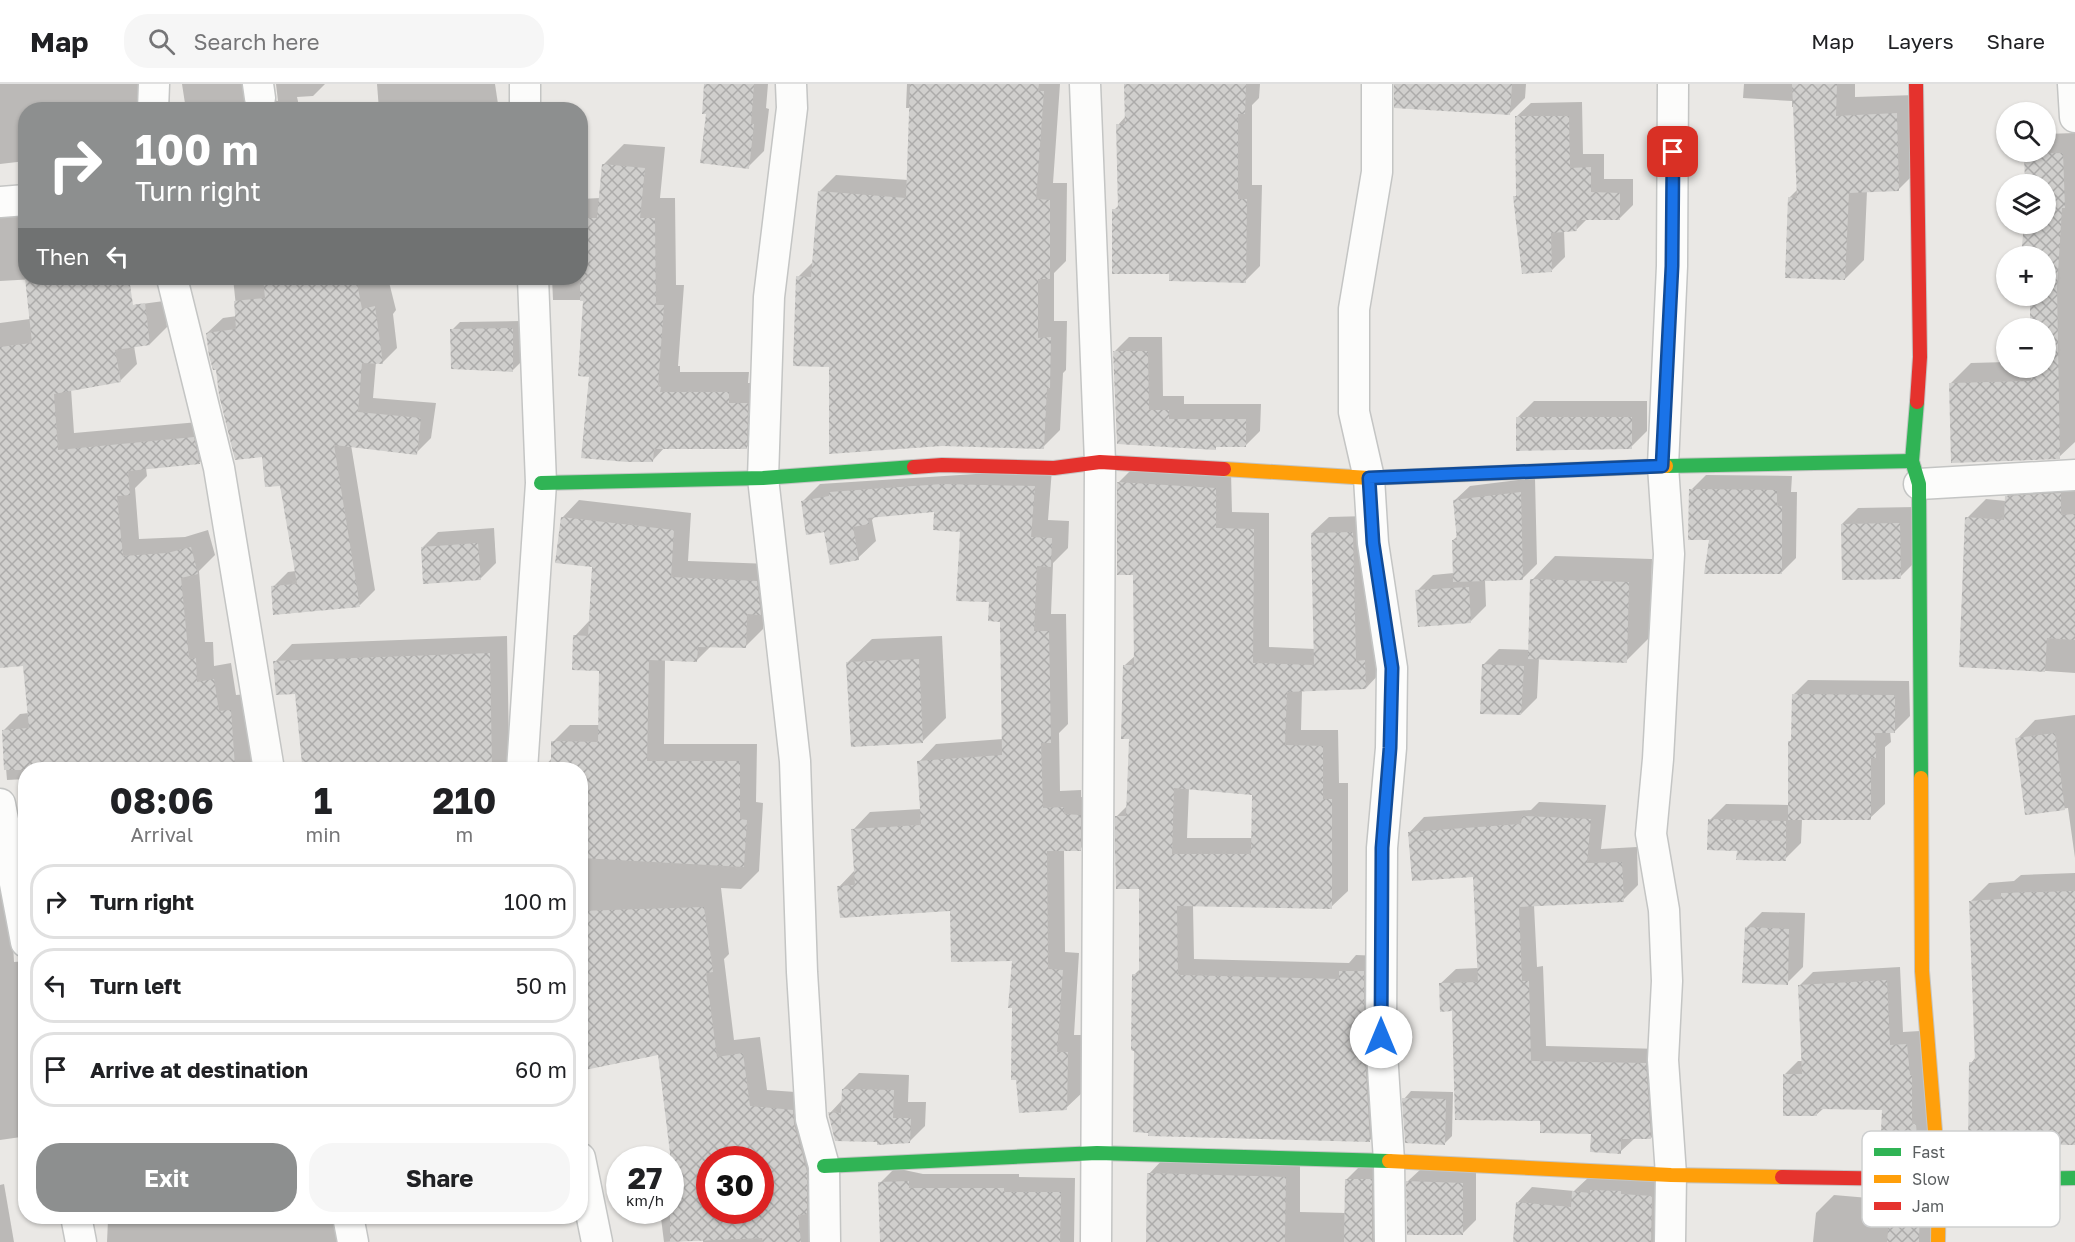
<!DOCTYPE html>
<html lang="en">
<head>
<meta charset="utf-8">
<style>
  body { margin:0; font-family:"Golos Text",sans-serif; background:#f6f6f6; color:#202124; height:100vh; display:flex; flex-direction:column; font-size:22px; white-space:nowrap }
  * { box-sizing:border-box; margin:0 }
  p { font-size:20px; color:#757577 }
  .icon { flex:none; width:33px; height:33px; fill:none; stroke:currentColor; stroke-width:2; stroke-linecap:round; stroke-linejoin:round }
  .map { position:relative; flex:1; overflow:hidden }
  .side { position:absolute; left:18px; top:678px; width:570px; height:462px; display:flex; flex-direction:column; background:#fff; border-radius:24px; box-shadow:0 2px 4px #0004 }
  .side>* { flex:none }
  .top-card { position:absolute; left:18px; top:18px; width:570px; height:183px; border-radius:24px; box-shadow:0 2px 4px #0004; background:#8d8f8f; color:#fff; overflow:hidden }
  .tools { position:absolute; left:1996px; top:18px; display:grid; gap:12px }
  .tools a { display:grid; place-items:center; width:60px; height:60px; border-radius:50%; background:#fff; box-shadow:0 2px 4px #0004; font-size:30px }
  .speed { position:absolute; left:606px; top:1062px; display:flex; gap:12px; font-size:30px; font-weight:700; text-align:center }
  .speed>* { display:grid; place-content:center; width:78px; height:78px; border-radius:50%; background:#fff; box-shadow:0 2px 4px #0004; line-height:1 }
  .speed small { font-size:15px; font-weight:400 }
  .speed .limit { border:9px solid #d22; background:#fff; color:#111 }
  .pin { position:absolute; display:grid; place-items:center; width:51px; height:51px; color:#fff; margin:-26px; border-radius:12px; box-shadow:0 3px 9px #0006 }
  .me { position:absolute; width:66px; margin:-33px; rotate:0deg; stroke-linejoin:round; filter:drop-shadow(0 0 4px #0008) }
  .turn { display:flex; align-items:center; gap:21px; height:126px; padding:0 18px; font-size:27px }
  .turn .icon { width:78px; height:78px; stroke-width:2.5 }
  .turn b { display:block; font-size:42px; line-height:51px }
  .then { display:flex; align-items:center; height:57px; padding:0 18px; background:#0003; gap:12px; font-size:22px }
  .eta { display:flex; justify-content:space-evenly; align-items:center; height:102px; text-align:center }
  .eta b { font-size:36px; font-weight:700; line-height:42px }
  .action { display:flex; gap:12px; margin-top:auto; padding:12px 18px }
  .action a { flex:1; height:69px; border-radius:24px; background:#8d8f8f; color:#fff; font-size:24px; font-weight:700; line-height:69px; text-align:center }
  .action a+a { background:#f6f6f6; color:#202124 }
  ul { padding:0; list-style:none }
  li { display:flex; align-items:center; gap:18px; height:75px; margin:0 12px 9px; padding:0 6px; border:3px solid #e0e0e0; border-radius:24px }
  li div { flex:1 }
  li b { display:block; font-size:22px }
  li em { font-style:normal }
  header { display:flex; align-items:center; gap:36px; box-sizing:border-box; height:84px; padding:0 30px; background:#fff; border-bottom:2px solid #e0e0e0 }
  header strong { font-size:28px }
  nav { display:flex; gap:33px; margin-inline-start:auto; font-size:21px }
  .search { width:420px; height:54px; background:#f6f6f6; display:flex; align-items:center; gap:15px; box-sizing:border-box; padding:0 21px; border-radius:24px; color:#757577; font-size:22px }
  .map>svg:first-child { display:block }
</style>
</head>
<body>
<header>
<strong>Map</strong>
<div class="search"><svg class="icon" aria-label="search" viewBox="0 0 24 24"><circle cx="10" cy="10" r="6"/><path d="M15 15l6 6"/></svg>Search here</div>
<nav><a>Map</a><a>Layers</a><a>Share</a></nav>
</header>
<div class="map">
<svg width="2075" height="1158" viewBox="0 0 2075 1158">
  <defs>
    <pattern id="building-cross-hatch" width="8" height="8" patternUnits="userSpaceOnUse" patternTransform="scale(1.5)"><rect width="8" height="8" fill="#d0cfcd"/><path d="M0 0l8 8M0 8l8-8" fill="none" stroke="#acabaa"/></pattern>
  </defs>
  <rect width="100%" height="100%" fill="#eae8e5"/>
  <!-- shadow -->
  <g fill="#0003" fill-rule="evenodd">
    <polygon points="0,0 138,0 140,26 26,26 26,77 0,80"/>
    <polygon points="182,0 257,0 268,15 278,17 276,0 325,0 313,12 297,13 300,26 186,26"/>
    <polygon points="377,0 495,0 498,20 492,26 379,26"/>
    <polygon points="705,0 768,0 766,24 769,25 764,67 748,83 707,29"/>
    <polygon points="907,0 1060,0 1053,99 1067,99 1066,177 1054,189 1054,237 1067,237 1066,286 1063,289 1060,346 1043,363 831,282 798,193 814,177 819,108 836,91 908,96 911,24 906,24"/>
    <polygon points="1125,0 1260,0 1259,14 1252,21 1252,101 1262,101 1260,182 1245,197 1170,189 1114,126 1119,121 1118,41 1126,32"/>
    <polygon points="1421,0 1526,0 1525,14 1509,30"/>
    <polygon points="1744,0 1855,0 1855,13 1915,11 1917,87 1898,106 1867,107 1864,176 1845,195 1789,114 1798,105 1795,23 1792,23 1792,17 1743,14"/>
    <polygon points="1582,18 1583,70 1604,70 1604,95 1633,95 1633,121 1619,135 1588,134 1577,145 1564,146 1565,173 1551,187 1515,113 1518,110 1517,32 1531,19"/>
    <polygon points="2075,49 2075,358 2059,373 1951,299 1971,279 2007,278 2007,284 2046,284 2046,244 2032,244 2031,212 2046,212 2046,172 2023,172 2025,140 2046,140 2046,100 2026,100 2025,70 2028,68 2046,68 2046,50"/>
    <polygon points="624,60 665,63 660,114 675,114 676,201 684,201 678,282 680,282 680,288 749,288 748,299 768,299 767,343 746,364 665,363 653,376 591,292 585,216 553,216 552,194 580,194 580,115 600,114 603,81"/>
    <polygon points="0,117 26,117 26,194 53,194 0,197"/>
    <polygon points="233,194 388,194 396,226 393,230 397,264 382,279 376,278 373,314 436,319 431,354 416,369 351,361 375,506 360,521 273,503 288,488 296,487 281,400 264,372 217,284 207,249 223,234 237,232"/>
    <polygon points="164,217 167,243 150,260 134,262 137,280 120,297 71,305 74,349 210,337 217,361 200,378 146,384 147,392 135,404 139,455 185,453 208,446 215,471 199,487 205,558 213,558 214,582 231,579 236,611 247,610 265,686 26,686 26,695 7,696 3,647 20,630 29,629 24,581 0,582 0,239"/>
    <polygon points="521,237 520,279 512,287 452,246 460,238"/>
    <polygon points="1129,253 1162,253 1163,312 1184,312 1184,320 1261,320 1260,347 1245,362 1217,362 1215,365 1118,359 1114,268"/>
    <polygon points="1534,317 1647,317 1647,347 1631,363 1518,333"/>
    <path d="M1135 382 1231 388 1232 428 1269 429V563L1315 565 1312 449 1329 433 1368 432 1372 561H1381L1382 587 1366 604 1302 606 1301 646H1338L1339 699H1348V807L1331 823 1193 821 1194 875 1349 879 1356 871 1380 872 1386 1040 1370 1056 1136 965 1134 891 1141 884V804L1117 732 1128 721 1131 654 1125 581 1136 571 1134 490 1119 398ZM1189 704 1253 709V754H1187Z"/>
    <polygon points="1052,385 1048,436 1069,437 1068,464 1053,479 1051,530 1066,530 1068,640 1059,649 1060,707 1081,706 1081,713 1098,714 1098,748 1080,765 1064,765 1065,868 1079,869 1074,951 1085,951 1084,1007 1066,1024 1014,876 952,826 839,803 855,786 853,746 870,728 922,725 919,678 936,660 1003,655 1001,536 990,517 962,447 936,426 876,431 872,436 876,457 858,474 825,446 802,418 820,400"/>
    <polygon points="1706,391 1792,392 1791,408 1797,408 1796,474 1781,489 1691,406"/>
    <polygon points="2075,391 2075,589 1960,581 1967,434 1986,415 2006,417 2006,413 2025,394"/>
    <polygon points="1535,394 1537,480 1522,495 1485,496 1486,522 1470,538 1417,507 1433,491 1454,489 1453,456 1459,451 1455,416 1470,402"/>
    <path d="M579 416 691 429 688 477 774 480 763 526V545L745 563 711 562 697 576 665 575 664 660H757L756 718 763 719 759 787 741 805 721 804 729 870 724 875 734 956 760 953 767 1006 810 1009 820 1158H703V1156L664 1158 660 1126H670V1076H668L672 1071 659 969 580 985V686H541L553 673V658L570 641H600L601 586 575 552 590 536 593 482 562 434ZM710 1076H760V1126H710Z"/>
    <polygon points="1916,423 1916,477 1900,493 1842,440 1858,424"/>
    <polygon points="494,444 496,479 480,495 422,464 438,448"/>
    <polygon points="1555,472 1652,475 1650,553 1626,577 1539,574 1537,614 1521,630 1483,581 1499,565 1530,566 1532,496"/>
    <polygon points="507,552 509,666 537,686 336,686 336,676 297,608 275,578 292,560"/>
    <polygon points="942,552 946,634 922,658 848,578 872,555"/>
    <polygon points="1808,596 1909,597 1910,632 1895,647 1890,647 1891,658 1885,663 1885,720 1870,734 1802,735 1801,759 1785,775 1738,766 1710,736 1726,720 1789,721 1789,658 1793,654 1793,611"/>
    <polygon points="2075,631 2075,774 2068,724 2027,729 2017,655 2035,636"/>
    <polygon points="1539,718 1606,721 1601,765 1637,763 1638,801 1623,816 1534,821 1537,883 1543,882 1546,962 1661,965 1666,1039 1651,1054 1635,1054 1620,1068 1592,1049 1542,1036 1453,926 1440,900 1456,885 1478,884 1474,792 1409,749 1424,733 1531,726"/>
    <polygon points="0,744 11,819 14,878 26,877 26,1049 21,1053 0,1056"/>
    <polygon points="2075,789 2075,1059 1971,979 1976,973 1970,818 1989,799 2014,797 2021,791"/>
    <polygon points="1762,828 1805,829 1803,883 1787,899 1746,844"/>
    <polygon points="1900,883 1903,948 1920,947 1932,1062 1918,1075 1896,1065 1883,1025 1824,1024 1816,1031 1785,990 1798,977 1803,977 1800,901 1813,888"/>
    <polygon points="859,989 909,991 908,1018 926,1018 925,1042 909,1058 830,1029 843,1015 843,1005"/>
    <polygon points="1411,1007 1453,1008 1452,1052 1445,1059 1404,1015"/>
    <polygon points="1164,1074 1300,1078 1300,1128 1346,1129 1347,1095 1362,1080 1387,1081 1396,1158 1148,1158 1149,1090"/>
    <polygon points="895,1084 923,1090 1019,1090 1019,1093 1075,1094 1074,1158 881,1158 880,1099"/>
    <polygon points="1422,1084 1476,1086 1476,1136 1462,1150 1408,1097"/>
    <polygon points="1589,1093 1666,1098 1665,1158 1514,1158 1517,1119 1532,1103 1574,1107"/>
    <polygon points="1910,1096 1938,1097 1946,1158 1813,1158 1816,1129 1834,1111 1892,1116"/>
    <polygon points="4,1100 14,1158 0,1158 0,1101"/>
    <polygon points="112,1132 344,1132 347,1158 107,1158 108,1136"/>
  </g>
  <!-- building -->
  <g fill="url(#building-cross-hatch)" fill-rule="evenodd">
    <polygon points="704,0 754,0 751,40 754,40 749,85 700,79 706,30 702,30"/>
    <polygon points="910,0 1039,0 1038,7 1044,7 1036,115 1050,116 1050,195 1038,195 1038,254 1051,253 1050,304 1047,304 1044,365 942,362 829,370 829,283 793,282 796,192 811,193 818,107 906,114"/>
    <polygon points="1124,0 1246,0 1245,30 1238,30 1238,115 1247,115 1246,199 1169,197 1169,190 1112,190 1112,125 1118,125 1116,40 1125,40"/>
    <polygon points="1394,0 1512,0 1510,31 1394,24"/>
    <polygon points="1792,0 1837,0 1836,32 1897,29 1899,107 1849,109 1845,196 1785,194 1788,113 1797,114"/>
    <polygon points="1515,32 1569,32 1570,84 1591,83 1591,108 1620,109 1620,136 1576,136 1577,147 1551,149 1552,188 1522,190 1513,112 1516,112"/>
    <polygon points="2063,69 2065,124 2062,124 2057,204 2060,375 1951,379 1949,299 2031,297 2031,284 2046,284 2046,244 2030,244 2030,212 2046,212 2046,172 2021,172 2024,140 2046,140 2046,100 2025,100 2024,70"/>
    <polygon points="602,80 645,84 640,134 655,134 656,221 664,221 658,302 661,303 660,308 729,308 729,319 748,319 747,365 654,365 653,378 627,378 581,374 589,293 578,292 583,217 580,217 580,134 597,134"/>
    <polygon points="25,194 129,194 133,221 145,219 150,261 115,266 121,298 54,310 58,366 194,353 200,380 128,387 130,411 117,412 123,472 167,469 191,463 198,490 181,494 189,575 196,574 197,598 214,595 219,627 231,626 235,683 210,686 4,686 2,646 29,644 23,582 0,584 0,263 32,259"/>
    <polygon points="263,194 356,194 362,225 375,222 383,280 362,279 358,328 421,334 417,371 334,361 360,523 273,531 271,502 297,500 280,402 265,403 262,373 235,376 219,311 216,286 213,286 209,272 206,249 236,245 234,217 265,214"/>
    <polygon points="513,244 513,288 451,285 450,245"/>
    <polygon points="1113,267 1148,267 1149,326 1169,326 1169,335 1246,335 1246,363 1216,363 1216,366 1117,360"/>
    <polygon points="1516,333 1632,333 1632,365 1516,367"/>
    <path d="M1117 398 1216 404V444L1254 445 1253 579 1314 581 1311 449 1353 448 1356 577 1365 576 1366 605 1287 608 1285 661 1323 662V715H1332V825L1177 822 1178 891 1339 895V887H1364V954L1370 1058 1148 1052V1049L1133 1048 1134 967 1131 966 1132 890H1139V805H1116L1115 767V732H1126L1129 655H1121L1123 581H1134L1133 491H1117ZM1174 704 1252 711 1251 770H1172Z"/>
    <polygon points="942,400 1035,402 1031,453 1052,454 1051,483 1037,482 1034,547 1049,547 1051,659 1041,659 1043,724 1064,723 1064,730 1081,731 1081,767 1047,767 1048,885 1063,886 1057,968 1068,968 1067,1026 1019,1029 1016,996 1011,996 1012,924 1008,924 1012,877 951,878 950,827 840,834 837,802 855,801 851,745 921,741 917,677 1002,671 1000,538 988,537 989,518 956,517 960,448 933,446 934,428 868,434 869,440 853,443 859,476 830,481 824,448 806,451 801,417 829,412 829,408"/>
    <polygon points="1689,405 1777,406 1777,422 1782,422 1782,490 1704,490 1709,456 1688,456"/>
    <polygon points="1521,408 1523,496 1453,498 1452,456 1457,456 1453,416"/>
    <polygon points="2061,409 2061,431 2075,430 2075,556 2047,554 2045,588 1959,583 1965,433 2004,436 2005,412"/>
    <polygon points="561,433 674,446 671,493 757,497 761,531 747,530 746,564 698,563 697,578 649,576 647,677 740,677 740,735 747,736 744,783 581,774 583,737 580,737 580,686 551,686 551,657 598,658 599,587 572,586 573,551 588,552 592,483 555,479"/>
    <polygon points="1900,439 1901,495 1842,496 1841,440"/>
    <polygon points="478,459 481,496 423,500 421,463"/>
    <polygon points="1530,495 1629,498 1627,579 1528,575"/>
    <polygon points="1469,503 1471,539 1418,543 1415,506"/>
    <polygon points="490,569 492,686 335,686 334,678 302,680 295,610 276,611 273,577"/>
    <polygon points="919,575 923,659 851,663 846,578"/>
    <polygon points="1482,580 1524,582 1521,631 1480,630"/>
    <polygon points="1792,610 1895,611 1895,649 1875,649 1876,674 1871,674 1871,736 1788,736 1788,657 1791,657"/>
    <polygon points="2055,649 2065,726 2025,731 2015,654"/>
    <polygon points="1522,732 1591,735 1587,779 1622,778 1624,818 1519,823 1522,897 1529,897 1531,977 1646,979 1651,1055 1621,1055 1621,1070 1590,1068 1591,1050 1540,1049 1540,1037 1455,1036 1452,927 1440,928 1439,899 1478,898 1473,793 1412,797 1408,748 1521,740"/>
    <polygon points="1708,735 1786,737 1786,777 1736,776 1737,767 1707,766"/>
    <polygon points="2075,807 2075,1061 1968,1060 1969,978 1975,978 1969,817 2001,815 2001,809"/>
    <path d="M704 823 713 888 706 889 717 973 743 969 750 1022 793 1026 794 1040 807 1088V1130L798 1131 801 1158H763L762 1154 670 1158V1069L658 971 580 987V827ZM710 1076H760V1126H710Z"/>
    <polygon points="1745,843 1789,845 1788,901 1742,899"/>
    <polygon points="1887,896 1890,961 1907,960 1910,991 1912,991 1912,1040 1916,1040 1919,1077 1894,1076 1894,1067 1880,1066 1882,1026 1817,1025 1817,1032 1783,1032 1783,990 1802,990 1798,901"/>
    <polygon points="842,1005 894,1006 893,1034 911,1034 910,1059 877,1061 877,1058 835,1057 828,1028 841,1029"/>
    <polygon points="1402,1014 1446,1015 1445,1061 1405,1059"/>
    <polygon points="1147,1089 1286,1093 1285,1158 1146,1158"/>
    <polygon points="1345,1095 1372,1095 1372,1158 1344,1158"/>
    <polygon points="909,1097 909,1104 1004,1104 1004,1108 1061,1108 1060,1158 880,1158 878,1098"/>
    <polygon points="1406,1097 1463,1099 1463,1151 1407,1151"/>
    <polygon points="1590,1106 1621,1107 1621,1110 1652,1112 1651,1158 1513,1158 1516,1118 1571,1123 1572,1107 1590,1109"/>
    <polygon points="1891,1114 1920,1114 1919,1158 1887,1158"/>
  </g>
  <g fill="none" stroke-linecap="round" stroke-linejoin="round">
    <!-- street casing -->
    <g stroke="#c4c5c4" stroke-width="33">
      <g id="street">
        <polyline points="258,0 260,14"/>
        <polyline points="525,0 525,26"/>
        <polyline points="791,0 792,24 769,213 763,394 795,677 802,888 811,1035 824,1082 825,1158"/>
        <polyline points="1085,0 1100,378 1096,1158"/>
        <polyline points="1377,0 1377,88 1354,225 1354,328 1369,394 1373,459 1392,584 1391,664 1382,764 1381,953 1389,1077 1390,1158"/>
        <polyline points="2073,0 2075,33"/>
        <polyline points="153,26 154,0"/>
        <polyline points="0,118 26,116"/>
        <polyline points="172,194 219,384 269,686"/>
        <polyline points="1919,400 2075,391"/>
        <polyline points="522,686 541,399 533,194"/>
        <polyline points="0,720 26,858"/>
        <polyline points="580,1074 597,1158"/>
        <polyline points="76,1132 81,1158"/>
        <polyline points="348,1132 353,1158"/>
        <polyline points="1670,1158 1671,1091 1663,976 1667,897 1664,826 1651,750 1658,675 1669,470 1663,382 1672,182 1673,0"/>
      </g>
    </g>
    <!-- fast casing -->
    <g stroke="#c4c5c4" stroke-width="16">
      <g id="fast">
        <polyline points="1917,318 1912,377 1919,400 1921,694"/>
        <polyline points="1666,382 1912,377"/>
        <polyline points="541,399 763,394 914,383"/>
        <polyline points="824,1082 1097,1069 1389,1077"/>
        <polyline points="1971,1096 2075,1094"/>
      </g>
    </g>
    <!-- slow casing -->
    <g stroke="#c4c5c4" stroke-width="16">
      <g id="slow">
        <polyline points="1224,385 1369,394 1666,382"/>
        <polyline points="1921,694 1922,887 1939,1096 1938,1158"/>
        <polyline points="1389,1077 1671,1091 1782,1093"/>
      </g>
    </g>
    <!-- jam casing -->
    <g stroke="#c4c5c4" stroke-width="16">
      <g id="jam">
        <polyline points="1916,0 1920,273 1917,318"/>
        <polyline points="914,383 942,381 1054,384 1100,378 1224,385"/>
        <polyline points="1782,1093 1971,1096"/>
      </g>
    </g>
    <!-- street -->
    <use href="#street" stroke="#fcfcfb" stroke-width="30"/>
    <!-- fast -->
    <use href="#fast" stroke="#30b455" stroke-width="14"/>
    <!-- slow -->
    <use href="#slow" stroke="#ff9f0a" stroke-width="14"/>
    <!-- jam -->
    <use href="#jam" stroke="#e5322d" stroke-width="14"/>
  </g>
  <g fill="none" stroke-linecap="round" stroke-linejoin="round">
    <!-- route casing -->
    <g stroke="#114b97" stroke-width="15">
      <polyline id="route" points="1381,953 1382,764 1390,664 1392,584 1373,459 1369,394 1662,382 1672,182 1673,68"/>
    </g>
    <!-- route -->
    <use href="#route" stroke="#1a73e8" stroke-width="10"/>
  </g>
  <!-- legend -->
  <rect x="1862" y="1047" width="198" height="96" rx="9" fill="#fff" stroke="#cecfd0" stroke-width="1.5"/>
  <rect x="1874" y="1064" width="27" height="8" fill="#30b455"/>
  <rect x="1874" y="1091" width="27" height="8" fill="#ff9f0a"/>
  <rect x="1874" y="1118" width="27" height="8" fill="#e5322d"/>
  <g font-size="16" fill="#5b5f61">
    <text x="1912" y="1074">Fast</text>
    <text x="1912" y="1101">Slow</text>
    <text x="1912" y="1128">Jam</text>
  </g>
</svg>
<div class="tools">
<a><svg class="icon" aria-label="search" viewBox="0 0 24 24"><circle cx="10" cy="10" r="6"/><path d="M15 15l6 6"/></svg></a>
<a><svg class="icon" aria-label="layers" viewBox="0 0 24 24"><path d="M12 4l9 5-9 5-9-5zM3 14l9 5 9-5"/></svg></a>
<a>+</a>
<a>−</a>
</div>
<div class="speed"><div>27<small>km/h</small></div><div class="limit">30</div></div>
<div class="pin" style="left:1673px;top:68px;background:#d93025"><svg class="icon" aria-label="arrive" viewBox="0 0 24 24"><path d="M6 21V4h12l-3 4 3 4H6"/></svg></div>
<svg class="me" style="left:1381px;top:953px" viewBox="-20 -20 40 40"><circle r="19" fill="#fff"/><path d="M0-13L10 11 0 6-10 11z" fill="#1a73e8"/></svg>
<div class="top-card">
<div class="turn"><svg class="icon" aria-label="right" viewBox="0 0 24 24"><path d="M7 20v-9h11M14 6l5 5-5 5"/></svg><div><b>100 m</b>Turn right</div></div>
<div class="then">Then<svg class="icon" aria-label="left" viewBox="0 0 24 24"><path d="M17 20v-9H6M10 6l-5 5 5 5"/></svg></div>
</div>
<section class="side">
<div class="eta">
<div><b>08:06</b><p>Arrival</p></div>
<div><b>1</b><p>min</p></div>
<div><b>210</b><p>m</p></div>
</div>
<ul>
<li><svg class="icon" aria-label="right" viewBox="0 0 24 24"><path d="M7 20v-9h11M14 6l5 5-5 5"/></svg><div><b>Turn right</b></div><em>100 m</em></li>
<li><svg class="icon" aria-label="left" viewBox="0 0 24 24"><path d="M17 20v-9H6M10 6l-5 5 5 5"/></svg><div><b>Turn left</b></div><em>50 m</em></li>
<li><svg class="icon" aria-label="arrive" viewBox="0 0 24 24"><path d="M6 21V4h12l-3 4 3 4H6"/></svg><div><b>Arrive at destination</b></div><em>60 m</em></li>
</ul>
<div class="action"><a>Exit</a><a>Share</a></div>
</section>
</div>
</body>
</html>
